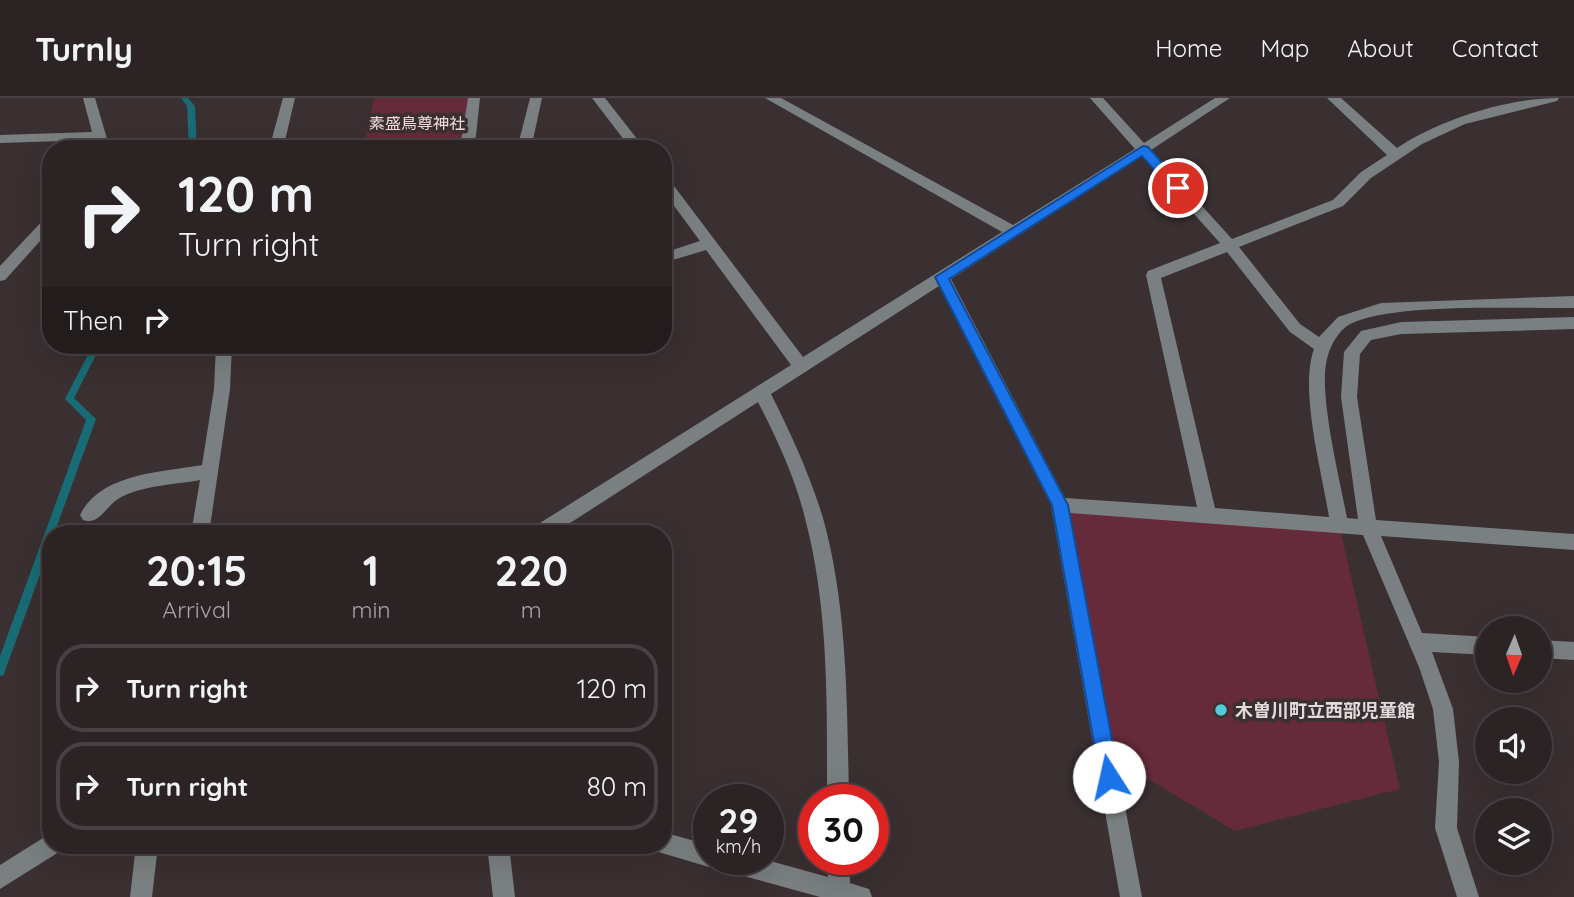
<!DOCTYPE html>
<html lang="en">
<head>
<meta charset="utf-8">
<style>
  body { margin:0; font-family:Quicksand,"Noto Sans JP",sans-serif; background:#342b2d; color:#f1f3f6; height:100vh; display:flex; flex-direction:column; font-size:26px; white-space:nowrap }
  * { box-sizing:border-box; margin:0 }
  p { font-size:23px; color:#a6a4a7 }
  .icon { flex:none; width:38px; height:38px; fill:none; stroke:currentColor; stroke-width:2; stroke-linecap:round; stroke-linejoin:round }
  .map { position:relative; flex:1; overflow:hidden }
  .panel { position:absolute; left:42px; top:427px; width:630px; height:329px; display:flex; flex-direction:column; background:#2c2325; border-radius:28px; box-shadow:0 7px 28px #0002,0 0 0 2px #484042 }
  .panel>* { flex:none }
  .banner { position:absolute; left:42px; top:42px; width:630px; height:214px; border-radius:28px; box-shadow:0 7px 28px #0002,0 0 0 2px #484042; background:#2c2325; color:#f1f3f6; overflow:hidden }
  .needle { width:46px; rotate:182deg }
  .fabs { position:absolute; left:1475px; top:518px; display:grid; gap:14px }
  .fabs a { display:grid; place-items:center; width:77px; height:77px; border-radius:50%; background:#2c2325; box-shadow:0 7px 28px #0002,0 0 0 2px #484042; font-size:35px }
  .speed { position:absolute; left:693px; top:686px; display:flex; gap:14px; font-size:35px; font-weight:700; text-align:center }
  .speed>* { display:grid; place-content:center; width:91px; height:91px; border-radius:50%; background:#2c2325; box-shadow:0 7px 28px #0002,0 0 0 2px #484042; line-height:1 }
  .speed small { font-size:18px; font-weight:400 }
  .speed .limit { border:10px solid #d22; background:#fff; color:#111 }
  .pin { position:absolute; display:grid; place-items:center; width:60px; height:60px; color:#fff; margin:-30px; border:4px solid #fff; border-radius:50%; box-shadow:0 2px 7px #0007 }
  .me { position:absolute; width:77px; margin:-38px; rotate:350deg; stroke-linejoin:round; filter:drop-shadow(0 0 5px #0008) }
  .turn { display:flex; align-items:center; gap:24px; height:147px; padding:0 21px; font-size:32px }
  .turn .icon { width:91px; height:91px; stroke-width:2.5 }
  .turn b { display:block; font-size:49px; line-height:60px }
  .then { display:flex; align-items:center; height:66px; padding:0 21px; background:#0003; gap:14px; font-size:26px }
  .eta { display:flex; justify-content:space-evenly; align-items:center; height:119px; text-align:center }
  .eta b { font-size:42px; font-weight:700; line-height:49px }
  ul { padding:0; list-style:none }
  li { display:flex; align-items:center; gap:21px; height:88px; margin:0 14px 10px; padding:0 7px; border:4px solid #484042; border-radius:28px }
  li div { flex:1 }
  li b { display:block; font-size:26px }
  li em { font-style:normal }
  header { display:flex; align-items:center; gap:42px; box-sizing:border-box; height:98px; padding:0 35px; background:#2c2325; border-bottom:2px solid #484042 }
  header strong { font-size:33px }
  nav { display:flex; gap:38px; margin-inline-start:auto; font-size:24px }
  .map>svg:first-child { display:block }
</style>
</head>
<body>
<header>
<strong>Turnly</strong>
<nav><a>Home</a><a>Map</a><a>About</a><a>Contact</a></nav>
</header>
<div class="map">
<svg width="1574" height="799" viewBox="0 0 1574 799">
  <rect width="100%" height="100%" fill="#3a2f31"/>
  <!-- green -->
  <g fill="#662b3a">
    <polygon points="374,0 472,0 460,51 364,51"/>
    <polygon points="1060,407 1339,426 1400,691 1235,733 1105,655"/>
  </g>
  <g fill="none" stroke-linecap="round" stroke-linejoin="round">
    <!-- stream -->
    <g fill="#186c76" fill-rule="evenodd">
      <polygon points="181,0 188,0 195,8 197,51 189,51 187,8"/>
      <polygon points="93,247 101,247 74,300 96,321 54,436 51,436 51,446 5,573 4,577 0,578 0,558 86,322 65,301"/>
    </g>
    <!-- minor -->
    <g fill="#7a8081" fill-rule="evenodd">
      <polygon points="83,0 95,0 110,51 96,51 94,42 0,45 0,37 92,34"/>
      <polygon points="283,0 295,0 283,51 248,51 250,48 271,44"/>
      <polygon points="468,0 480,0 476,38 471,51 457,51 462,38"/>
      <polygon points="530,0 542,0 531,51 517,51"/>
      <polygon points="592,0 605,0 645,51 631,51"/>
      <path d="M765 0H781L1013 127 1135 51 1090 0H1103L1144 45 1215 0H1230L1151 52 1232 141 1333 102 1361 74 1387 57 1327 0H1341L1397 50C1441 21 1507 0 1559 0L1557 3 1465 26 1422 46 1371 80 1343 108 1239 149 1300 226 1319 239 1338 219 1381 205 1574 198V210C1520 211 1395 204 1350 226 1338 233 1330 248 1327 261 1318 295 1340 382 1347 420L1358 421 1341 299 1344 254 1361 233 1401 224 1574 219V231L1401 236 1371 242 1360 256 1357 299 1376 422 1574 436V452L1381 438 1422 535 1488 539V557L1432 554 1453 611 1459 664 1457 730 1479 799H1457L1435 730 1439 664 1433 611 1419 569 1363 437 1070 415 1142 799H1120L1051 407 939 188 771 296C791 336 810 377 823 420 848 510 847 608 849 702H827C827 609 829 514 806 424 796 382 778 343 758 304L553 436H529L532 430 791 267 706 152 663 165V155L700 143 663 93V78L668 80 803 259 1002 134ZM1142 58 1220 145 1148 173 1146 177 1197 409 1065 400 951 181ZM1227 154 1290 234 1314 251C1299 292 1322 374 1329 419L1215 410 1161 180Z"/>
      <polygon points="51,117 51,131 5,182 0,183 0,168 46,119"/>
      <path d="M216 247H232L230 291 209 436H191L200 382C174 387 141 387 118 401 106 408 99 428 83 422L80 417C100 375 163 374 202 367L214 291Z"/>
      <polygon points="1540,542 1574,544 1574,562 1540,560"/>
      <polygon points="663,734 709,747 709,761 763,761 828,779 827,761 849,761 850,785 869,791 872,799 820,799 722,772 714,767 709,769 655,753 653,747 663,747"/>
      <polygon points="51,735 51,747 61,747 59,754 0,791 0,767"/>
      <polygon points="136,747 158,747 152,799 130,799"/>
      <polygon points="487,747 509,747 515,799 493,799"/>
    </g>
  </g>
  <!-- route -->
  <polygon fill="#1a73e8" stroke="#114b97" stroke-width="2" points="1143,48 1148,49 1182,87 1182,93 1173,93 1142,58 949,181 1068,407 1119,679 1116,686 1109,688 1102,686 1100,679 1052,407 935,179"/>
  <!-- markers -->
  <circle fill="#53cbda" stroke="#3a2f31" stroke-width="2.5" cx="1221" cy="612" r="7"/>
  <g text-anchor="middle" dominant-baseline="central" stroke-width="7" stroke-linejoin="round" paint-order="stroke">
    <!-- far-park labels -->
    <g font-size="16" fill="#f3dce0" stroke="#3a2f31">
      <text x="417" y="25">素盛鳥尊神社</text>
    </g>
    <!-- poi labels -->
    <g font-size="18" font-weight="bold" fill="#e3dcdd" stroke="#3a2f31" text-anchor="start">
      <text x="1235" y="612">木曽川町立西部児童館</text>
    </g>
  </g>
</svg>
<div class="fabs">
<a><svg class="needle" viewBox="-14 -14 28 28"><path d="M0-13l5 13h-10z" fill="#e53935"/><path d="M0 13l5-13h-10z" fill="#a6a4a7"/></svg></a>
<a><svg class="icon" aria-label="sound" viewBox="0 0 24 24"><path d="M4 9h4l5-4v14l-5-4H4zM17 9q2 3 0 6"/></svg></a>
<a><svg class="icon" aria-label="layers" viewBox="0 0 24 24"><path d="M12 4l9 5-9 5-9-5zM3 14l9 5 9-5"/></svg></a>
</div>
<div class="speed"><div>29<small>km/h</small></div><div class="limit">30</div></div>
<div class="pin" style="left:1178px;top:90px;background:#d93025"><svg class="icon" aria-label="arrive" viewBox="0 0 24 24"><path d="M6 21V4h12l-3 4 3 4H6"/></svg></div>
<svg class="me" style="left:1109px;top:679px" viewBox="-20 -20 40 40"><circle r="19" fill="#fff"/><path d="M0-13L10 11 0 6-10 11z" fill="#1a73e8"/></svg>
<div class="banner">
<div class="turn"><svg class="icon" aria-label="right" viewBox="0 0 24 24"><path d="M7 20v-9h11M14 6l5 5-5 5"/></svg><div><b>120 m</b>Turn right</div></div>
<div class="then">Then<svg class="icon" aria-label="right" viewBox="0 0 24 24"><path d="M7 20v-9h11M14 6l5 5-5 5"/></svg></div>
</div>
<section class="panel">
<div class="eta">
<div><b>20:15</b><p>Arrival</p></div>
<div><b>1</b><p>min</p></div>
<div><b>220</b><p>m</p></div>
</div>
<ul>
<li><svg class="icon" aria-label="right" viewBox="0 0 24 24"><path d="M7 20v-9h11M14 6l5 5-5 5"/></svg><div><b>Turn right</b></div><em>120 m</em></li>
<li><svg class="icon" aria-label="right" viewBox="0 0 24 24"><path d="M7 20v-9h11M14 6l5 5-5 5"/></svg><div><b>Turn right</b></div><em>80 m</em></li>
</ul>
</section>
</div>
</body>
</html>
